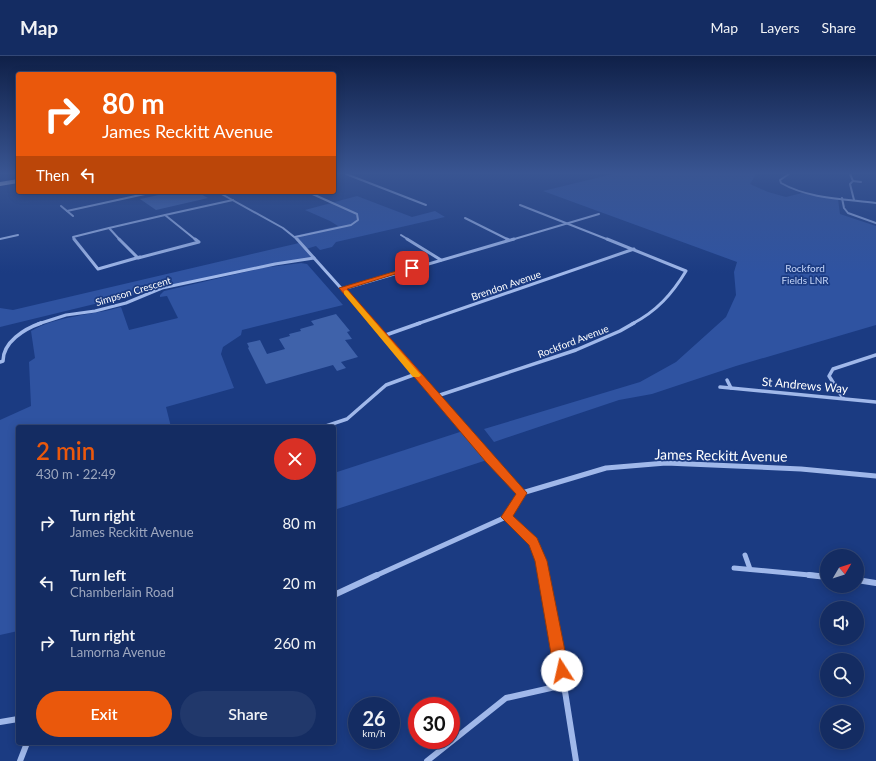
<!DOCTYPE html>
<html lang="en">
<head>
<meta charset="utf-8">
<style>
  body { margin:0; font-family:Lato,sans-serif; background:#21386b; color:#f1f3f6; height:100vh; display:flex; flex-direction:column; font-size:15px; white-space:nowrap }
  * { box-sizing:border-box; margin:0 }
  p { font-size:13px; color:#9da7be }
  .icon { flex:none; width:22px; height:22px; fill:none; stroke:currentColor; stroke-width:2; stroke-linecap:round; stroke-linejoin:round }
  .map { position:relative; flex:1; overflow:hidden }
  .drawer { position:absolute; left:16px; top:369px; width:320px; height:320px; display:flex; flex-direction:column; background:#142c62; border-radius:4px; box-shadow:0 2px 10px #0003,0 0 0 1px #334877 }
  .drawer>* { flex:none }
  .hud { position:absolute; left:16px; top:16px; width:320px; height:122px; border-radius:4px; box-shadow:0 2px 10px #0003,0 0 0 1px #334877; background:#ea580c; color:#fff; overflow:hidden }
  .needle { width:26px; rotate:51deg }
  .tools { position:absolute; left:820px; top:493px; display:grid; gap:8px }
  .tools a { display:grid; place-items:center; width:44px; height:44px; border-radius:50%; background:#142c62; box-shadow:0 2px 10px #0003,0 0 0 1px #334877; font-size:20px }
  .speed { position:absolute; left:348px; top:641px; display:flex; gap:8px; font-size:20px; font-weight:700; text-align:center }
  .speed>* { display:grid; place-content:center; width:52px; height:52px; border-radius:50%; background:#142c62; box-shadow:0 2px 10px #0003,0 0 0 1px #334877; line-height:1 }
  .speed small { font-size:10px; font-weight:400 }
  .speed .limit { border:6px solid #d22; background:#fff; color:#111 }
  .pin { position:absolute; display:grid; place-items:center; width:34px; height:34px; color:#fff; margin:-17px; border-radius:8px; box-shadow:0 2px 6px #0006 }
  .me { position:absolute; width:44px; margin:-22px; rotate:350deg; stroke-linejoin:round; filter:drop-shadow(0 0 3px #0008) }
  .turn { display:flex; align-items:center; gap:14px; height:84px; padding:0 20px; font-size:18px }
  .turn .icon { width:52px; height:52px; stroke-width:2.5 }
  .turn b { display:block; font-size:28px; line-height:34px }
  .then { display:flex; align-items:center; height:38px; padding:0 20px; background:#0003; gap:8px; font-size:15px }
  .round { display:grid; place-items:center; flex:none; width:42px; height:42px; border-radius:21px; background:#21386b }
  .head { display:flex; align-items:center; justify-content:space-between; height:68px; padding:0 20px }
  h1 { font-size:24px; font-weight:600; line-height:30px; color:#ea580c }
  .action { display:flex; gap:8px; margin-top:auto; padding:8px 20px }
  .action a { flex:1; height:46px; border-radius:24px; background:#ea580c; color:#fff; font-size:16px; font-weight:600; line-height:46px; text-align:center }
  .action a+a { background:#21386b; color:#f1f3f6 }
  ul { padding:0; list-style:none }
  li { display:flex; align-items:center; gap:12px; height:60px; padding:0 20px }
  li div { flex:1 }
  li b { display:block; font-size:15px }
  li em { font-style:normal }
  header { display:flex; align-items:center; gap:24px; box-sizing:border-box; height:56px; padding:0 20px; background:#142c62; border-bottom:1px solid #334877 }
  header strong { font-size:19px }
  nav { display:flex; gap:22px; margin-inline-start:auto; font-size:14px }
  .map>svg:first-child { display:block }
</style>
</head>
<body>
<header>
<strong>Map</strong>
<nav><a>Map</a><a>Layers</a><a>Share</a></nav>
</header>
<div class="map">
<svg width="876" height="705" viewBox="0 0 876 705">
  <rect width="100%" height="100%" fill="#1b3b82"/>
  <!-- green -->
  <g fill="#2f53a1">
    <polygon points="613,118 756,118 750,128 768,136 786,141 802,137 838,143 840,158 876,170 876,269 736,310 652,338 619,344 494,386 484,373 640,326 676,306 726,261 736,239 734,216 737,206 543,135"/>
    <path d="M357 140 412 161 435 155 445 161 336 186 332 191 320 194 316 190 306 193 314 202C208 218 104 246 0 271V252L13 254 299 187 294 180 338 170 330 165 305 154Z"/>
    <path d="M301 207 307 208 343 249 242 274 241 279 223 291 221 298 234 332 166 351 171 371H18V575L0 579V364L31 350 29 306 35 302 31 275C59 259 90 260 121 251L129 274 178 262 167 240 160 241V239L164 235 262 212Z"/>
    <polygon points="466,374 490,403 334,454 334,417"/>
  </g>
  <!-- building -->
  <g fill="#3f62aa">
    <polygon points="173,136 197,136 208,142 156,154 140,143"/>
    <polygon points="336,258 350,275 347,276 352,283 345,284 358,301 341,306 346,312 337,315 333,309 266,328 248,292 249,291 247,287 260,284 267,298 285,293 279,283 290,280 289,278 301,275 300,273 314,269 311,265"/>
  </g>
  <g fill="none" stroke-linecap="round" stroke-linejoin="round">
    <!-- minor-far4 -->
    <g stroke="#a0b8ea" stroke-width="2">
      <polyline points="346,118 426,149"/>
      <path d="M789 118 780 124 781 127C809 143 845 143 876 147"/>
      <polyline points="850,118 853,125 850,128 854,144"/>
      <polyline points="853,125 861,126"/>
      <polyline points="218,136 283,172 298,184"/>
      <polyline points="842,142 844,152 848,157 876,167"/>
      <polyline points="520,149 609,184"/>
      <polyline points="61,150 73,160"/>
      <polyline points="67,155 154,136"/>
      <polyline points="165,159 196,184"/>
      <polyline points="165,159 233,144"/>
      <polyline points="465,162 509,184"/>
      <polyline points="401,179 409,184"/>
      <polyline points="295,181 351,169 358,164 357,158 308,136"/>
      <polyline points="0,183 18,179"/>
      <polyline points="75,184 73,181 109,172"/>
      <polyline points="120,184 109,172 165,159"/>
      <polyline points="511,184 599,158"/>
    </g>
    <!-- minor-far3 -->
    <g stroke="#a0b8ea" stroke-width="3">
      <polyline points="74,183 98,213 140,201"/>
      <polyline points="119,183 138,202 199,186 195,183"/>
      <polyline points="297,183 373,268"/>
      <polyline points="407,183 441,204"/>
      <polyline points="507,183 509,184"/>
      <path d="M607 183 686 215C672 238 657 255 632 268"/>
      <polyline points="343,233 514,183"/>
      <polyline points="38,268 66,259 95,255 126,247 162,232 275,208 314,202"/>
      <polyline points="417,268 634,193"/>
    </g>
    <!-- minor-far2 -->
    <g stroke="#a0b8ea" stroke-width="3.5">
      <polyline points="373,267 468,378"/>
      <polyline points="383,280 420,267"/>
      <path d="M0 306 3 305C3 286 24 273 41 267"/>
      <polyline points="727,324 731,332"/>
      <polyline points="720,331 876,346"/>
      <polyline points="437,340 576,294 620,275 634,267"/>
      <polyline points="843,342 829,320 833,313 876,299"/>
      <polyline points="323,371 347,363 386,329 416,318"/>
    </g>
    <!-- minor-far1 -->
    <g stroke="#a0b8ea" stroke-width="5">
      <polyline points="467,377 522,437"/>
      <polyline points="506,461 533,486 541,505 544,520"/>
      <polyline points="745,499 750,513"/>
      <polyline points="734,512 820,520"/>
      <polyline points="375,520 506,461 522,437 606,412 666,407 801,413 876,420"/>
    </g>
    <!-- minor -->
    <g stroke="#a0b8ea" stroke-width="6">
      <polyline points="544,519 564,629 576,705"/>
      <polyline points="809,519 827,521"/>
      <polyline points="857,524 876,527"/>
      <polyline points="334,539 377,519"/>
      <polyline points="0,666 18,663"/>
      <polyline points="20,705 27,687"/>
      <polyline points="427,705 506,642 564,629"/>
    </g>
    <!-- trunk -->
    <polygon fill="#f2f5fe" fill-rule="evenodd" points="18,123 18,127 0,130 0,126"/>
  </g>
  <!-- sky -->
  <linearGradient id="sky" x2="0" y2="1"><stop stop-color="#0f2048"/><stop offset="0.54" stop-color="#395592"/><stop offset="1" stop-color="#395592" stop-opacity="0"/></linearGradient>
  <rect width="876" height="217" fill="url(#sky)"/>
  <!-- route -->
  <polygon fill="#ea580c" stroke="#983908" points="410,211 415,212 347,233 527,437 513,460 537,482 547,505 569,615 567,620 562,622 557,620 554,615 535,505 529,489 501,461 516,438 486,406 339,232"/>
  <!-- slow -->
  <polygon fill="#f59e0b" points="346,234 348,235 419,317 421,319 419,321 413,321 344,238 344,235"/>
  <g text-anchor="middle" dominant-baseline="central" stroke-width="3.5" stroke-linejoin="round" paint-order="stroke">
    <!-- far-park labels -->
    <g font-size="10" fill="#c5d5f8" stroke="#1b3b82">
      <text x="805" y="212">Rockford<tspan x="805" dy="12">Fields LNR</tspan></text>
    </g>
    <!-- far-street labels -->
    <g font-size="10" fill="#fff" stroke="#1b3b82">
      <text transform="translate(506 229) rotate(-19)">Brendon Avenue</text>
      <text transform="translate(133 235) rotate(-17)">Simpson Crescent</text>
      <text transform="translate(573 285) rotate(-21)">Rockford Avenue</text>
    </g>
    <!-- street labels -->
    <g font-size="12" fill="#fff" stroke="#1b3b82">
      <text transform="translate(805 329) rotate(5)">St Andrews Way</text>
    </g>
    <!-- near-street labels -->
    <g font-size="14" fill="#fff" stroke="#1b3b82">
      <text transform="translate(721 399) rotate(1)">James Reckitt Avenue</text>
    </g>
  </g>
</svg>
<div class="tools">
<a><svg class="needle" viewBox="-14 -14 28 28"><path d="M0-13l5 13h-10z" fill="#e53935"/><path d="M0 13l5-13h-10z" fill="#9da7be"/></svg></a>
<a><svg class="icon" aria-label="sound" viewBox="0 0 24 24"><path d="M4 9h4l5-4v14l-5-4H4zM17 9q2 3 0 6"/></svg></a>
<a><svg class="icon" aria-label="search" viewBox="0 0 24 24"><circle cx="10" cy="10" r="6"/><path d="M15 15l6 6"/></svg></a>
<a><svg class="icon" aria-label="layers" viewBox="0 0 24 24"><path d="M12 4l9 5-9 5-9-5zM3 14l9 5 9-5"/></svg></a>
</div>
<div class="speed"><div>26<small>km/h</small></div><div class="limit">30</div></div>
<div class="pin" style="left:412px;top:212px;background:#d93025"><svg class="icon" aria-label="arrive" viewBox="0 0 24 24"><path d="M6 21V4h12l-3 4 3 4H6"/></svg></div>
<svg class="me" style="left:562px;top:615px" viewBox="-20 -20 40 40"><circle r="19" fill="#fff"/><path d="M0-13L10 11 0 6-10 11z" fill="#ea580c"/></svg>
<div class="hud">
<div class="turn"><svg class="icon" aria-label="right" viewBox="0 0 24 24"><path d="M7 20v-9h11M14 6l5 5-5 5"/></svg><div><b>80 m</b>James Reckitt Avenue</div></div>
<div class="then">Then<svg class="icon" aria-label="left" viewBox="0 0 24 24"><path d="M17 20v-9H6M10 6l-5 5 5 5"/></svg></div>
</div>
<section class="drawer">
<div class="head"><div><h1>2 min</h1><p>430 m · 22:49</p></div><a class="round" style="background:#d93025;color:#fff"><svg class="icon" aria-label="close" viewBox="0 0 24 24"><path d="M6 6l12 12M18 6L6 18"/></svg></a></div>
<ul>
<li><svg class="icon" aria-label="right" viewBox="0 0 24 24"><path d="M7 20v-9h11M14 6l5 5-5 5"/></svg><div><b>Turn right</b><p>James Reckitt Avenue</p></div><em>80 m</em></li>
<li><svg class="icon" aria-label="left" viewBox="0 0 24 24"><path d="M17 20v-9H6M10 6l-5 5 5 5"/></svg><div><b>Turn left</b><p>Chamberlain Road</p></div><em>20 m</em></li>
<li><svg class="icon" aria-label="right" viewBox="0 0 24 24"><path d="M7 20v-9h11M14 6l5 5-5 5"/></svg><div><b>Turn right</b><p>Lamorna Avenue</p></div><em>260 m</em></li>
</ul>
<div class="action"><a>Exit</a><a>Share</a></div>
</section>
</div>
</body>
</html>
